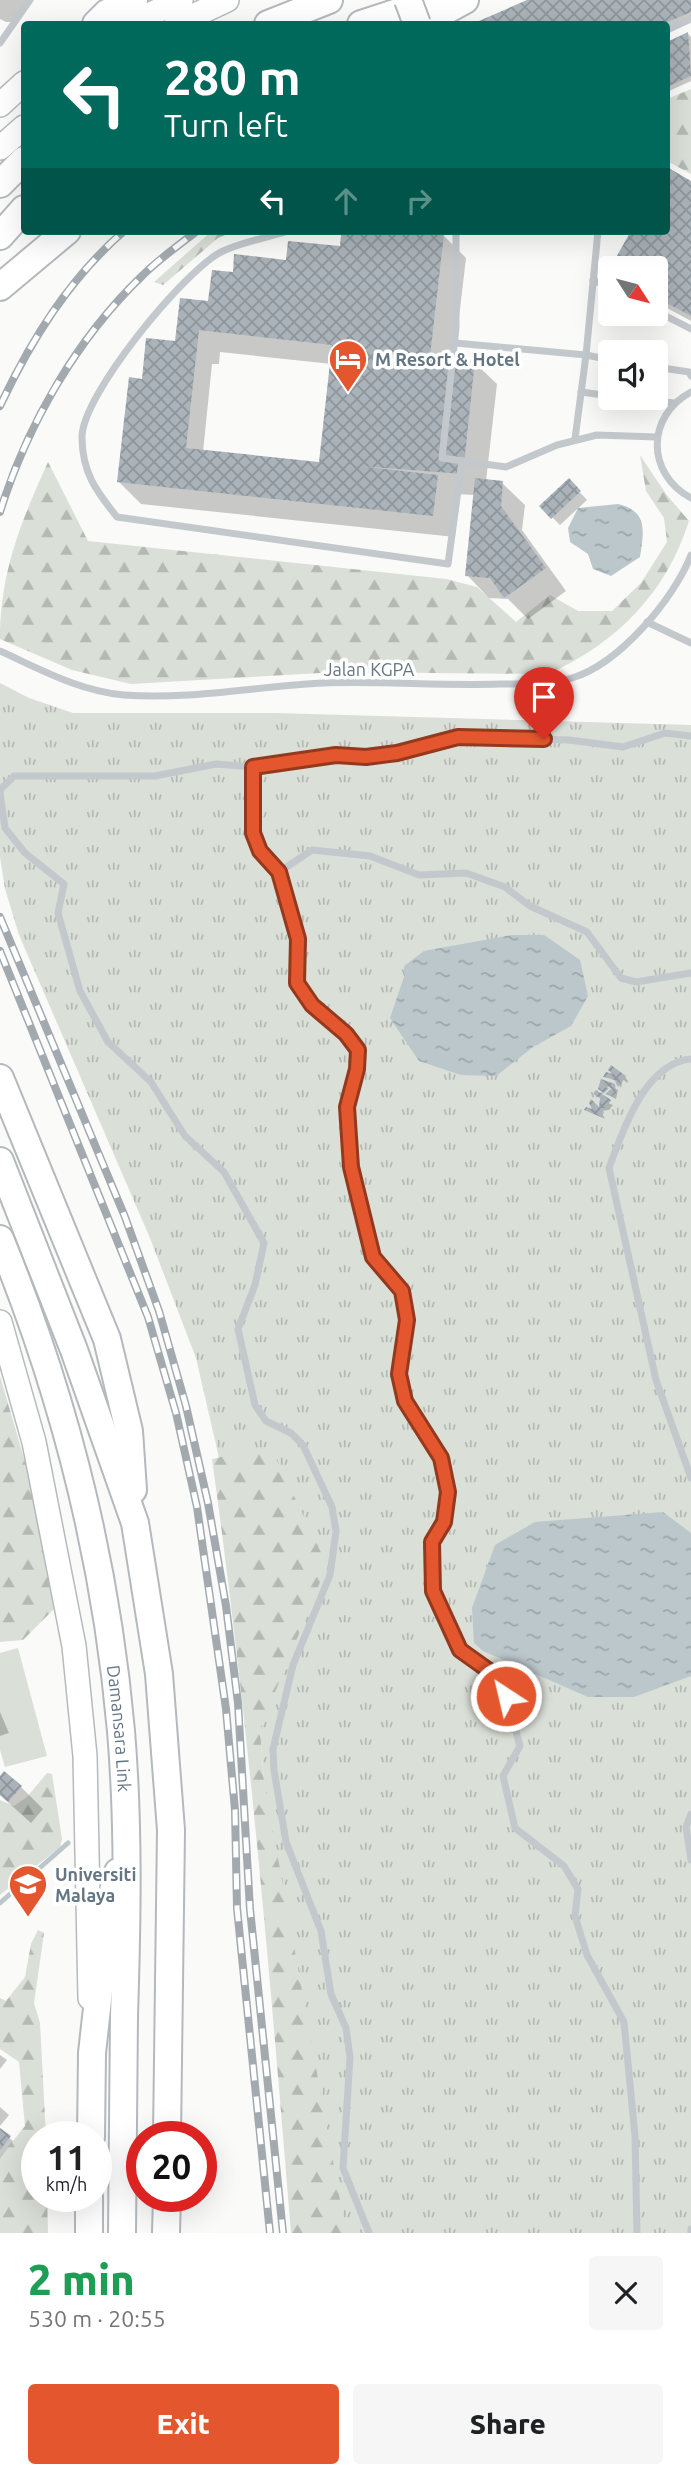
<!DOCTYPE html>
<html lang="en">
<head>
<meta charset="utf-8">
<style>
  body { margin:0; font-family:Ubuntu,sans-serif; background:#f6f6f6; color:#202124; height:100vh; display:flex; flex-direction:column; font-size:26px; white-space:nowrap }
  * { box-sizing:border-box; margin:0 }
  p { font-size:23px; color:#757577 }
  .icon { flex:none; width:38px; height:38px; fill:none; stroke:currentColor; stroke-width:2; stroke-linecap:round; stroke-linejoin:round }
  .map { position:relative; height:2233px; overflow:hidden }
  .drawer { display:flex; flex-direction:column; background:#fff; flex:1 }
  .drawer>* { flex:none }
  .hud { position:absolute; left:21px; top:21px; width:649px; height:214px; border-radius:7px; box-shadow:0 7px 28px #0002; background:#00695c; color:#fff; overflow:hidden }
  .needle { width:46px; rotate:126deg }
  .buttons { position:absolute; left:598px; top:256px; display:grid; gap:14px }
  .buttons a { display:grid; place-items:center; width:70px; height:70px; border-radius:7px; background:#fff; box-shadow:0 7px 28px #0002; font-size:35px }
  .speed { position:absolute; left:21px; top:2121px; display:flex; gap:14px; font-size:35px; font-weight:700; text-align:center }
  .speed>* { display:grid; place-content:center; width:91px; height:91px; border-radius:50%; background:#fff; box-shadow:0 7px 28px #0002; line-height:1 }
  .speed small { font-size:18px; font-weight:400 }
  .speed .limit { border:10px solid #d22; background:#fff; color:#111 }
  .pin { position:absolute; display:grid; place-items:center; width:60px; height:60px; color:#fff; margin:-72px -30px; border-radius:50% 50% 50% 0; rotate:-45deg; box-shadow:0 0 7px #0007 }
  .pin .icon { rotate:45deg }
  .me { position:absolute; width:77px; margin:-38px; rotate:325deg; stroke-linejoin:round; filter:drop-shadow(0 0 5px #0008) }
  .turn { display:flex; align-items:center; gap:24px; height:147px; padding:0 28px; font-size:32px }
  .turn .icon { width:91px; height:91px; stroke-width:2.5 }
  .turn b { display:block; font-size:49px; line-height:60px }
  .lanes { display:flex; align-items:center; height:66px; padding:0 28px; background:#0003; justify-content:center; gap:35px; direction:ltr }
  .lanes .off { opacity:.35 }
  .round { display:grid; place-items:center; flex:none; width:74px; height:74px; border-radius:7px; background:#f6f6f6 }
  .overview { display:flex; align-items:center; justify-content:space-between; height:119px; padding:0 28px }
  h1 { font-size:42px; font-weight:800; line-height:52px; color:#1e9e55 }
  .action { display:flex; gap:14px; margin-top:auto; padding:14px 28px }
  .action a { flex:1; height:80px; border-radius:7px; background:#e4572e; color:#fff; font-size:28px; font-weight:800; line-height:80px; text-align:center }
  .action a+a { background:#f6f6f6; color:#202124 }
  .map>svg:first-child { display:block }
</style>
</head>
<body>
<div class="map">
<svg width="691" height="2233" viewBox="0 0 691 2233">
  <defs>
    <pattern id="grass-tufts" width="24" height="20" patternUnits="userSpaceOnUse" patternTransform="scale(1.75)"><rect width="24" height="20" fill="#dadfd7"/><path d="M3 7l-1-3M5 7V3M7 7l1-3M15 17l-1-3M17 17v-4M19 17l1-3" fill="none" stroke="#b4b9b4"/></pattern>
    <pattern id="forest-firs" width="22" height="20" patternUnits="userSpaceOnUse" patternTransform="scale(1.75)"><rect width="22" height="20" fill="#dadfd7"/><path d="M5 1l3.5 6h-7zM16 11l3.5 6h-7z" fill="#b4b9b4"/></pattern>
    <pattern id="water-ripples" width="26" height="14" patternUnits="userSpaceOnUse" patternTransform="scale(1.75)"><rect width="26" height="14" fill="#bbc7cb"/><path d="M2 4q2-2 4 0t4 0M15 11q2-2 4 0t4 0" fill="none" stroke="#9ca6aa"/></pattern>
    <pattern id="building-cross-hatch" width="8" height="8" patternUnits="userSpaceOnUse" patternTransform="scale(1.75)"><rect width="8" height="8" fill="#aab3b9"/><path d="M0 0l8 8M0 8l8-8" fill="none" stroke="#8e969c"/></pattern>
  </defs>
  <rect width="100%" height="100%" fill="#fafaf8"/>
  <!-- grass -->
  <polygon fill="url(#grass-tufts)" points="0,683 29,698 73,713 275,713 691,725 691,2233 315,2233 264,1781 260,1729 267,1666 196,1358 150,1238 19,935 5,889 0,857"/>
  <!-- forest -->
  <g fill="url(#forest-firs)">
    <polygon points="691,89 691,174 667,161 667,99"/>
    <polygon points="212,231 235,231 218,238 163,285 154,282"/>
    <path d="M640 455 666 494 689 521C666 593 617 643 548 674L338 672 131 684 72 670 0 639C0 572 21 522 48 462L88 541 446 579 477 587 516 622 550 595 578 611H612L641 583 667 542 664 518 646 491Z"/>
    <polygon points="0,1376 30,1479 55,1608 23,1640 0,1642"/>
    <path d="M270 1446 327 1565 260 1729 264 1781 346 2233H291C270 1974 248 1717 212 1459Z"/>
    <polygon points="47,1773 52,1774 62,1839 60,1847 0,1895 0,1800 14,1806 27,1797"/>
    <polygon points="38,1930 44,1933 34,2003 40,2023 46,2137 37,2137 37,2196 47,2196 48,2233 0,2233 0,2157 25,2126 19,2062 0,2049 0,1998 6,2001 25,1977 31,1944"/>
  </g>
  <!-- garden -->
  <polygon fill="#dadfd7" points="18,1648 47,1756 5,1767 0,1750 0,1653"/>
  <!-- water -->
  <g fill="url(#water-ripples)">
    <path d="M618 504C648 511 644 531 640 557L611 576 593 569 588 554 570 542 568 528 578 508Z"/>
    <polygon points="512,935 544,935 580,960 588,996 571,1026 533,1047 496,1076 461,1075 419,1061 390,1018 404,977 404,966 424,951"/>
    <polygon points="663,1512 691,1533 691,1676 634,1697 588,1697 483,1651 474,1643 472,1608 495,1545 535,1522"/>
  </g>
  <!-- shadow -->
  <g fill="#0003" fill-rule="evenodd">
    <polygon points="0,0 28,0 13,22 6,22 0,19"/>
    <polygon points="532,0 691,0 691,17 667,27 667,24 476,24"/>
    <polygon points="688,34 691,37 691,81 667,92 667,43"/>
    <polygon points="668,170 691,183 691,321 656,302 656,268 633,231 667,231"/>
    <path d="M373 231 444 236 466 258 454 360 474 362 497 384 486 481 502 483 525 505 522 530 566 591 528 619 508 599 489 598 467 575 475 495 454 494 459 499 455 537 141 504 119 482 143 381 180 343 234 274 341 248 343 236ZM220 352 332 364 321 464 203 452 212 364H219Z"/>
    <polygon points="569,481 587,500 560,525 542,507"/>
    <polygon points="605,1077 625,1077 628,1081 627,1083 623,1079 621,1088 617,1081"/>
    <polygon points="602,1081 618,1090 616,1099 606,1094 613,1089 611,1086 600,1089"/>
    <polygon points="601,1100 613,1105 609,1110 601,1111 605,1119 586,1110 600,1110"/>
    <polygon points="0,1712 9,1733 0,1736"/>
    <polygon points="0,1779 21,1787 43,1809 31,1823 0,1795"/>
    <polygon points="0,2055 7,2060 0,2069"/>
    <polygon points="0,2107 9,2115 0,2126"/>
    <polygon points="0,2130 13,2141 0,2158"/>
  </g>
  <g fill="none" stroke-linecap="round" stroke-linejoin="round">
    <!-- stream -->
    <polyline stroke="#bbc7cb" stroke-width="5" points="0,1903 68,1843"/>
  </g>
  <!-- building -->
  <g fill="url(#building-cross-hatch)" fill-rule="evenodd">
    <polygon points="527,0 691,0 691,12 663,24 472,24"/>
    <polygon points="688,32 691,76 667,87 667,42"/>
    <polygon points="667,167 691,181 691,316 656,297 656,268 610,268 631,231 667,231"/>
    <path d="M363 231 444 234 430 356 475 360 463 474 358 466 438 475 433 516 117 482 129 377 142 379 146 338 175 341 180 298 208 301 212 270 233 272 234 254 286 260 288 241 340 246 341 235ZM199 330 332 345 319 462 186 448Z"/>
    <polygon points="475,478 503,481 501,506 546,568 504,598 490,578 465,576"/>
    <polygon points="569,478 581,491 551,519 539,506"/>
    <polygon points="611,1065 626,1076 623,1081 618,1078 621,1083 618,1087 614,1079 603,1077 606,1072 613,1074 608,1070"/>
    <polygon points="601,1079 615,1084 616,1093 612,1096 605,1094 611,1089 614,1091 606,1084 601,1086 609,1088 604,1093 598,1089"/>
    <polygon points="596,1090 611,1100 606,1108 600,1108 604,1112 601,1117 584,1110 586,1107 592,1109 589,1103 591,1099 599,1107 600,1098 593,1094"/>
    <polygon points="4,1771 22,1786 8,1802 0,1795 0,1776"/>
    <polygon points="0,2128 11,2136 0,2150"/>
  </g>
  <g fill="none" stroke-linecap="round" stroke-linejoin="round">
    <!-- primary casing -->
    <g stroke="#b5babe" stroke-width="26">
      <g id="primary">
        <polyline points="129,24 181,0"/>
        <polyline points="176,24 227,0"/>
        <polyline points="0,105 24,83"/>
        <polyline points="0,148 24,127"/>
        <polyline points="0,1322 34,1442 74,1646 85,1756 90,1998"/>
      </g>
    </g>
    <!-- highway casing -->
    <g stroke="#b4b9bd" stroke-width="30">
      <g id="highway">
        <polyline points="96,24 107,13 134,0"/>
        <polyline points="268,24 329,0"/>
        <polyline points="361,24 435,0"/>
        <polyline points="421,24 465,0"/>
        <polyline points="0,184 24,160"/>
        <polyline points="0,236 24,209"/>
        <polyline points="0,287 67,231"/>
        <polyline points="0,1078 107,1339 129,1431 133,1490"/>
        <polyline points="0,1161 74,1350 135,1523 159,1674 171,1830 167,2137"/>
        <path id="s1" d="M0 1239C64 1395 106 1562 121 1731 129 1826 127 1921 124 2016 123 2088 123 2161 122 2233"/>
        <polyline points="91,2137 92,2053 108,1910 118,1872"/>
        <polyline points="89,2233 89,2196"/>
        <polyline points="166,2233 167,2196"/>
      </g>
    </g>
    <!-- lane -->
    <g stroke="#c3c8cc" stroke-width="7">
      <polyline points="667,30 691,19"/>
      <polyline points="0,43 30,0"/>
      <path d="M288 231C267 238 241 242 221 252 184 271 82 395 82 437 82 472 96 491 117 517L448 564 462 461"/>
      <polyline points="456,231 456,328 442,458 506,467 557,445 597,435 657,437"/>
      <polyline points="598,231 586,355 611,360"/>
      <polyline points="593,280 611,288"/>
      <polyline points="656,311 691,329"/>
      <polyline points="455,343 586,355 575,439"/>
      <polyline points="656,367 689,372 691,376"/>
      <polyline points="581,392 611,396"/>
      <path d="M691 392C646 416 646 474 691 498"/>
      <polyline points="624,397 674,403"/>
      <polyline points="647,622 691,643"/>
      <path d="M0 651C40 669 79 691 124 695 191 700 258 686 324 683 382 681 441 686 499 684 523 684 549 685 572 678 619 664 674 599 691 555"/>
      <polyline points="253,767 253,833 260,851 279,872 298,939 297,983 312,1005 346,1034 358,1050 357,1069 347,1107 351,1167 373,1257 403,1291 407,1320 399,1374 405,1401 441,1458 448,1492 444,1522 431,1542 433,1591 460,1650 502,1680 520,1746 503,1776 515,1828 564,1866 578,1889 575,1916 587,1955 624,2022 635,2136 637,2233"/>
      <polyline points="0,790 14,776 155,776 216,764 253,767 336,755 366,757 397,753 458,737 569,740 623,747 665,733 691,736"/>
      <polyline points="0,792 5,828 25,853 64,884 58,913 80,991 108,1042 151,1082 185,1136 224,1172 264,1243 255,1285 238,1329 255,1405 266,1421 291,1433 303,1445 332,1507 336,1531 330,1575 293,1665 273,1749 274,1770 286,1842 321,1931 331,1994 346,2028 350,2057 343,2168 369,2233"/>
      <polyline points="279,872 312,850 370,856 419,875 466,873 505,887 530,906 587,932 621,978 636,982 691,973"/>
      <path d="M691 1059C645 1063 623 1130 609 1168L656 1380 691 1478"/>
      <polyline points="691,1814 686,1827 691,1860"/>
      <polyline points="691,2233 691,2229"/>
    </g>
    <!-- primary -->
    <use href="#primary" stroke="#fff" stroke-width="23"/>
    <!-- highway -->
    <use href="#highway" stroke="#fff" stroke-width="26"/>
    <!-- rail casing -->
    <g stroke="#a2aab0" stroke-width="8">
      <g id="rail">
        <path d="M0 406C31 340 69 279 124 231"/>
        <path d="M0 512C27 425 77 338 143 275 159 259 179 245 197 231"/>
        <polyline points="0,917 125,1217 159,1311 186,1406 208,1503 226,1606 238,1703 250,1909 283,2233"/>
        <polyline points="0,951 148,1317 176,1413 197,1507 226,1709 235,1810 237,1908 270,2233"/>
      </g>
    </g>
    <!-- rail -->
    <use href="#rail" stroke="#fff" stroke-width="5" stroke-dasharray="16" stroke-linecap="butt"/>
    <!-- highway-bridge casing -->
    <g stroke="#b4b9bd" stroke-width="30" stroke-linecap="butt">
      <polyline id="highway-bridge" points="408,0 417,24"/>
    </g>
    <!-- highway-bridge -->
    <use href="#highway-bridge" stroke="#fff" stroke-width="26"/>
  </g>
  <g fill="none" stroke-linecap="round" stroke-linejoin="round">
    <!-- route casing -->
    <g stroke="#94391e" stroke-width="18">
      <polyline id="route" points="506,1696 502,1680 460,1650 433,1591 432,1542 444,1522 448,1492 441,1458 405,1401 399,1374 407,1320 402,1291 373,1257 351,1167 347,1107 357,1069 358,1050 346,1034 312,1005 297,983 298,939 279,872 260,851 253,833 253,767 336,755 366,757 397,753 458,737 544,739"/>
    </g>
    <!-- route -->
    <use href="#route" stroke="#e4572e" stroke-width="12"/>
  </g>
  <!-- icons -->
  <defs>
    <g id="hotel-pin" transform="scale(2.0125)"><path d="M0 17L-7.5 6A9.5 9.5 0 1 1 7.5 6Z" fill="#e4572e" stroke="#fff"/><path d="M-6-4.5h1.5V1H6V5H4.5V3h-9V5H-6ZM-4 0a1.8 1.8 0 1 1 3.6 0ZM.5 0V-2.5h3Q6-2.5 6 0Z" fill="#fff"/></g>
    <g id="university-pin" transform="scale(2.0125)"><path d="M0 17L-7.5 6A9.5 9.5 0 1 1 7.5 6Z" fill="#e4572e" stroke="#fff"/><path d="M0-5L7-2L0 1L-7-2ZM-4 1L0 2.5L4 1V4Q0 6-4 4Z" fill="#fff"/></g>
  </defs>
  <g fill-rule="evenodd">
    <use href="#hotel-pin" x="348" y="359"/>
    <use href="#university-pin" x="28" y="1884"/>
  </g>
  <g text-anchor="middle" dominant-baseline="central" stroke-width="7" stroke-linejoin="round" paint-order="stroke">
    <!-- poi labels -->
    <g font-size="18" font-weight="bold" fill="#657683" stroke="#fff" text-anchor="start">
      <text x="375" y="359">M Resort &amp; Hotel</text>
      <text x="55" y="1874">Universiti<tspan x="55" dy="21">Malaya</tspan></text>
    </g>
    <!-- street labels -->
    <g font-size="18" fill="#657683" stroke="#fff">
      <text x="369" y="669">Jalan KGPA</text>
      <text stroke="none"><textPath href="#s1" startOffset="506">Damansara Link</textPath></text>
    </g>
  </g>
</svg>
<div class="buttons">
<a><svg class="needle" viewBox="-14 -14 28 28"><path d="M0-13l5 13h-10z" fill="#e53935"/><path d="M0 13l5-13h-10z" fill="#757577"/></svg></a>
<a><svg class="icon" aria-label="sound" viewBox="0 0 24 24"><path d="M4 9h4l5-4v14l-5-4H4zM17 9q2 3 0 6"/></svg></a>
</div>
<div class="speed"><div>11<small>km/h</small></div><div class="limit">20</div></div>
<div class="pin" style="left:544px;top:739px;background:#d93025"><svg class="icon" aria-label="arrive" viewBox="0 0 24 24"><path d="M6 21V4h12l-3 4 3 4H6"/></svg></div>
<svg class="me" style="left:506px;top:1696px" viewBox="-20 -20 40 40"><circle r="17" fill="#e4572e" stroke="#fff" stroke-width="3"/><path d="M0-11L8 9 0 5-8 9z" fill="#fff"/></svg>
<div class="hud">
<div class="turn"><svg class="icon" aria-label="left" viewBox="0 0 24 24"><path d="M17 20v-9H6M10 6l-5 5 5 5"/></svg><div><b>280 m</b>Turn left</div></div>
<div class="lanes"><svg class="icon" aria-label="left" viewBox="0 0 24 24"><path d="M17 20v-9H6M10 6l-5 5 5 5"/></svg><svg class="icon off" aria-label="ahead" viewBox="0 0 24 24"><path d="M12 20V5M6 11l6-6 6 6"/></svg><svg class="icon off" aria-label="right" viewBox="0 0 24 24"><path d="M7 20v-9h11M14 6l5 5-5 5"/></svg></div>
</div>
</div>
<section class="drawer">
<div class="overview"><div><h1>2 min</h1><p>530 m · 20:55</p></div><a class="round"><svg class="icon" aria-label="close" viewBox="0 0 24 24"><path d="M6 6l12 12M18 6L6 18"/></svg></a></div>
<div class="action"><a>Exit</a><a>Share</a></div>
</section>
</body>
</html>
